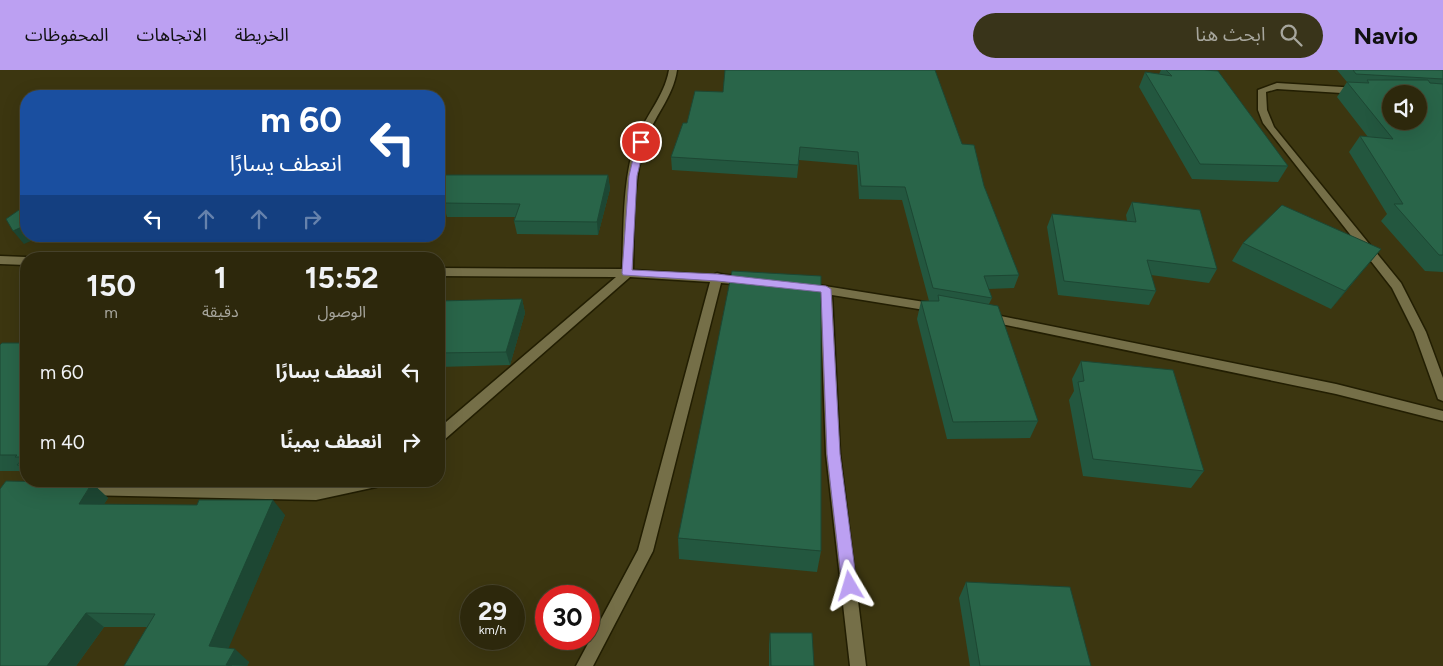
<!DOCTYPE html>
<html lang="ar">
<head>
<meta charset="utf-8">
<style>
  body { margin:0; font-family:Figtree,"Noto Sans Arabic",sans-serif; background:#39341a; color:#f1f3f6; direction:rtl; height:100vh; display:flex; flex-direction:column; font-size:19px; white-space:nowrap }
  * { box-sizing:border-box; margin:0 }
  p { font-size:16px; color:#a7a69d }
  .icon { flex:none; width:28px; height:28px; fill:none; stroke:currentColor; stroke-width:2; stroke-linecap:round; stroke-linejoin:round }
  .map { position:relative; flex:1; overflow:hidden; direction:ltr }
  .panel { position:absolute; left:20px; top:182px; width:425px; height:235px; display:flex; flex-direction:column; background:#2d280c; border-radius:20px; box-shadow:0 5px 20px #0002,0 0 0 1px #48442d; direction:rtl }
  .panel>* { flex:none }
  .top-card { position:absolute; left:20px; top:20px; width:425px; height:152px; border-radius:20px; box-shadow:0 5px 20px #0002,0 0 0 1px #48442d; direction:rtl; background:#1a4fa0; color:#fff; overflow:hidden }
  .controls { position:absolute; left:1382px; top:15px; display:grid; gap:10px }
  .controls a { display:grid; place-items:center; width:45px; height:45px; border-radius:50%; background:#2d280c; box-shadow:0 5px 20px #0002,0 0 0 1px #48442d; font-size:25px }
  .speed { position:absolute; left:460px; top:515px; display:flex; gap:10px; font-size:25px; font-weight:700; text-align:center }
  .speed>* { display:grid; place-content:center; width:65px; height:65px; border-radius:50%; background:#2d280c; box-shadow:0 5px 20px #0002,0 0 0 1px #48442d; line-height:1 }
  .speed small { font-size:12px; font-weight:400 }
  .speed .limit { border:8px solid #d22; background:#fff; color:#111 }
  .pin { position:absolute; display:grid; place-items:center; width:42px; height:42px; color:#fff; margin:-21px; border:2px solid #fff; border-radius:50%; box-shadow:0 1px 5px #0007 }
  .me { position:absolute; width:55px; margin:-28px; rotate:353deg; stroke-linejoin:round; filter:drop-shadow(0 0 4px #0008) }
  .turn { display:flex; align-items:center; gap:18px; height:105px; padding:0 20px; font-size:22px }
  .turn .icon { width:65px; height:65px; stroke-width:2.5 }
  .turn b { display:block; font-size:35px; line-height:42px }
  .lanes { display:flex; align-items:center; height:48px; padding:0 20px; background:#0003; justify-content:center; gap:25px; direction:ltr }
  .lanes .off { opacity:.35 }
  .eta { display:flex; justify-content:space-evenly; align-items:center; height:85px; text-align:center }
  .eta b { font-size:30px; font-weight:700; line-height:35px }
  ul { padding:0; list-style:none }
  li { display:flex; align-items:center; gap:15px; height:70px; padding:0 20px }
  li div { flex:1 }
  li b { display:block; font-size:19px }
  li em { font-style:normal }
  header { display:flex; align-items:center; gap:30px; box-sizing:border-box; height:70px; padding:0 25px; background:#bca0f2; color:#111 }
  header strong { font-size:24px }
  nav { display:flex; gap:28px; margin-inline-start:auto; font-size:18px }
  .search { width:350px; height:45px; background:#39341a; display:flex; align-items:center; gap:12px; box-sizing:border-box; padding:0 18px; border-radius:28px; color:#a7a69d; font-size:19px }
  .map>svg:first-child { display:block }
</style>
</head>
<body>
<header>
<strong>Navio</strong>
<div class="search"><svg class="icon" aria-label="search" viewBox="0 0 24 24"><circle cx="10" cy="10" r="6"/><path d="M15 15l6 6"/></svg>ابحث هنا</div>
<nav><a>الخريطة</a><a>الاتجاهات</a><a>المحفوظات</a></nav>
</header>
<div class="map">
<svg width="1443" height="596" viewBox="0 0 1443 596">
  <rect width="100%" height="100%" fill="#3c3610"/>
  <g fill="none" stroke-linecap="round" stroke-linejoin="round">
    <!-- minor casing -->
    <g stroke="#221e02" stroke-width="3">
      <g id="minor">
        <path d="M669 0H677C673 28 653 47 645 73 632 114 634 158 633 200L713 205 717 203C727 207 744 204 752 211L746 215 721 213 653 481 593 596H576L638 480 710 212 630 207 444 370 439 371V358L616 207 439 206V198L622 199C624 158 622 113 635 73 644 47 664 28 669 0Z"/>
        <polygon points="1277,13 1358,18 1362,21 1358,24 1277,19 1266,22 1267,40 1274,57 1401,213 1426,262 1443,308 1443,331 1438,329 1437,326 1414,262 1392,218 1263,53 1258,40 1258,20"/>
        <polygon points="0,186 26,187 30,189 26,189 26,195 0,194"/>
        <polygon points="806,213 937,234 943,238 937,242 832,225 840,384 866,596 850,596 826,384 820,223 802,220 800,217"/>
        <polygon points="986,243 1336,314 1443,341 1443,351 1336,324 982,250 980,247"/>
        <polygon points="347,411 383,411 381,415 376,417 316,430 82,425 77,423 75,419 77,415 82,413 316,418"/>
      </g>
    </g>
    <!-- minor -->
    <use href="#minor" fill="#756f48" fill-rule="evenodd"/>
  </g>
  <!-- wall -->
  <g fill="#23573f">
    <polygon points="1161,0 1204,0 1288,96 1278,112 1192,109 1139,17 1145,2 1159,4"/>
    <polygon points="1337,0 1443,0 1443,202 1425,201 1381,151 1387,144 1349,82 1360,66 1368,67 1337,27 1347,12"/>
    <polygon points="687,53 962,74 984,116 1019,205 1014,218 988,219 992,228 989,234 1038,351 1030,368 947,369 917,249 921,231 929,231 902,130 859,129 857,95 799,90 797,108 672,100 671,87"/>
    <polygon points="608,105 610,119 598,165 517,164 514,151 515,147 447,147 443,133"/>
    <polygon points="1132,132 1217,199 1209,213 1151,205 1156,221 1149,235 1058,225 1047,157 1052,144 1127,151 1126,145"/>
    <polygon points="1243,173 1381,179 1331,239 1232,191"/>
    <polygon points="522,229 525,243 510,295 439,297 439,231"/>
    <polygon points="26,273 26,403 24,401 0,401 0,275"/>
    <polygon points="1081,291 1204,401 1191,418 1083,406 1069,330 1074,321 1072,309"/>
    <polygon points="59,411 118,411 118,412"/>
    <polygon points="92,413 108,428 104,434 285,445 228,578 249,592 247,596 124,596 147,557 104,557 76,596"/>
    <polygon points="678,468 821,481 817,502 679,489"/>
    <polygon points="966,512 1091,596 970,596 959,528"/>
    <polygon points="770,563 814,596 769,596 769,574"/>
  </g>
  <!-- shaded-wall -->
  <g fill="#1d4733">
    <polygon points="608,105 610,119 598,165 597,152"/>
    <polygon points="26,155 26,166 42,166 24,174 13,161"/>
    <polygon points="1381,179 1367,196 1331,239 1345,221"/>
    <polygon points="522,229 525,243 510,295 506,282"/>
    <polygon points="92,413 108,428 95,449 79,434"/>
    <polygon points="273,430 285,445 224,589 209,576"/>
    <polygon points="86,543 104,557 76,596 47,596"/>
    <polygon points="235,579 249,592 247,596 226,595"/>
  </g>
  <!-- building -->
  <g fill="#296549" stroke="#1d4733" fill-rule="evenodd">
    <polygon points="725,0 935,0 962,74 974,75 984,116 1019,205 984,206 992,228 933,218 905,117 861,116 858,82 800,77 798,95 671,87 683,53 687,53 695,21 723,22"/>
    <polygon points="1166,0 1204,0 1218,1 1288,96 1200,94 1145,2 1172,6"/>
    <polygon points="1353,0 1443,0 1443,9 1356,4"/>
    <path d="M1367 10H1428L1430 13 1443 14V185H1439L1394 134H1403L1360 66 1393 69 1347 12 1369 13ZM1391 24H1419V51H1391Z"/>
    <polygon points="443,105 608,105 597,152 514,151 520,134 443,133"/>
    <polygon points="1132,132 1200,140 1217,199 1147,190 1156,221 1064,211 1052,144 1136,152"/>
    <polygon points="26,135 26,155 13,161 6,149"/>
    <polygon points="1282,135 1381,179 1345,221 1243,173"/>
    <polygon points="732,201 821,206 821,481 678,468"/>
    <polygon points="938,225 998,236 1038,351 953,352 921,231 939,231"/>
    <polygon points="522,229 506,282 439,283 439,231"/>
    <polygon points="2,273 26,273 26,395 17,395 24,387 15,387 17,385 0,385 0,275"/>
    <polygon points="1081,291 1173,300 1204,401 1093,389 1078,312 1084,311"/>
    <polygon points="6,411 92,413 79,434 197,435 199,430 273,430 209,576 235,579 226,595 232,596 124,596 155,544 86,543 47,596 0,596 0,419"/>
    <polygon points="966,512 1070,517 1091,596 980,596"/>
    <polygon points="770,563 812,563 814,596 771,596"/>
  </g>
  <!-- route -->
  <polygon fill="#bca0f2" stroke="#7a689d" points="641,69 645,72 637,106 632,200 717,204 826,216 831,219 840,384 857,516 855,521 850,523 844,521 842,516 827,384 821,222 717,211 623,205 622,203 629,106 637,72"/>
</svg>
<div class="controls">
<a><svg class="icon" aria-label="sound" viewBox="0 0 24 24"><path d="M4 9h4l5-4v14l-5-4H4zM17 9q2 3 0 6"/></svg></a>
</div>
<div class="speed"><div>29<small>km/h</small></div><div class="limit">30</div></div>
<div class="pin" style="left:641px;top:72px;background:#d93025"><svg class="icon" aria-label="arrive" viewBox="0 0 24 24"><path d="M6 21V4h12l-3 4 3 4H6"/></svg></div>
<svg class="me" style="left:850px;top:516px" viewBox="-20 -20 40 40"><path d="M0-17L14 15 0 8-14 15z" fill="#bca0f2" stroke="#fff" stroke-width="4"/></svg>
<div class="top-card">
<div class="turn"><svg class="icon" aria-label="left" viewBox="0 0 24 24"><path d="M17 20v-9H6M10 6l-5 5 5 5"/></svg><div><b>60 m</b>انعطف يسارًا</div></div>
<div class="lanes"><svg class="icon" aria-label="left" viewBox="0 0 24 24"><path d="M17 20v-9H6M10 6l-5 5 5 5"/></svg><svg class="icon off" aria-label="ahead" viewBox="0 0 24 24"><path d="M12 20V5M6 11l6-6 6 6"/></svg><svg class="icon off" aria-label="ahead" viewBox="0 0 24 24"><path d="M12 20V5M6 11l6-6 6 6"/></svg><svg class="icon off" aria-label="right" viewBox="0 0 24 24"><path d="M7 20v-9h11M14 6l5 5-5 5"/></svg></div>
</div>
<section class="panel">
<div class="eta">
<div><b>15:52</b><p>الوصول</p></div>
<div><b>1</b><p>دقيقة</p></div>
<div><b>150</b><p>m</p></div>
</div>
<ul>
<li><svg class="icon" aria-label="left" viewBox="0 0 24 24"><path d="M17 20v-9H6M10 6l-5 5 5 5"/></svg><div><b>انعطف يسارًا</b></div><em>60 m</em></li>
<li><svg class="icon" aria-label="right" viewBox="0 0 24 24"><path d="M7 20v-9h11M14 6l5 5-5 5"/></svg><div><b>انعطف يمينًا</b></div><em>40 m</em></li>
</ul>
</section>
</div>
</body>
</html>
